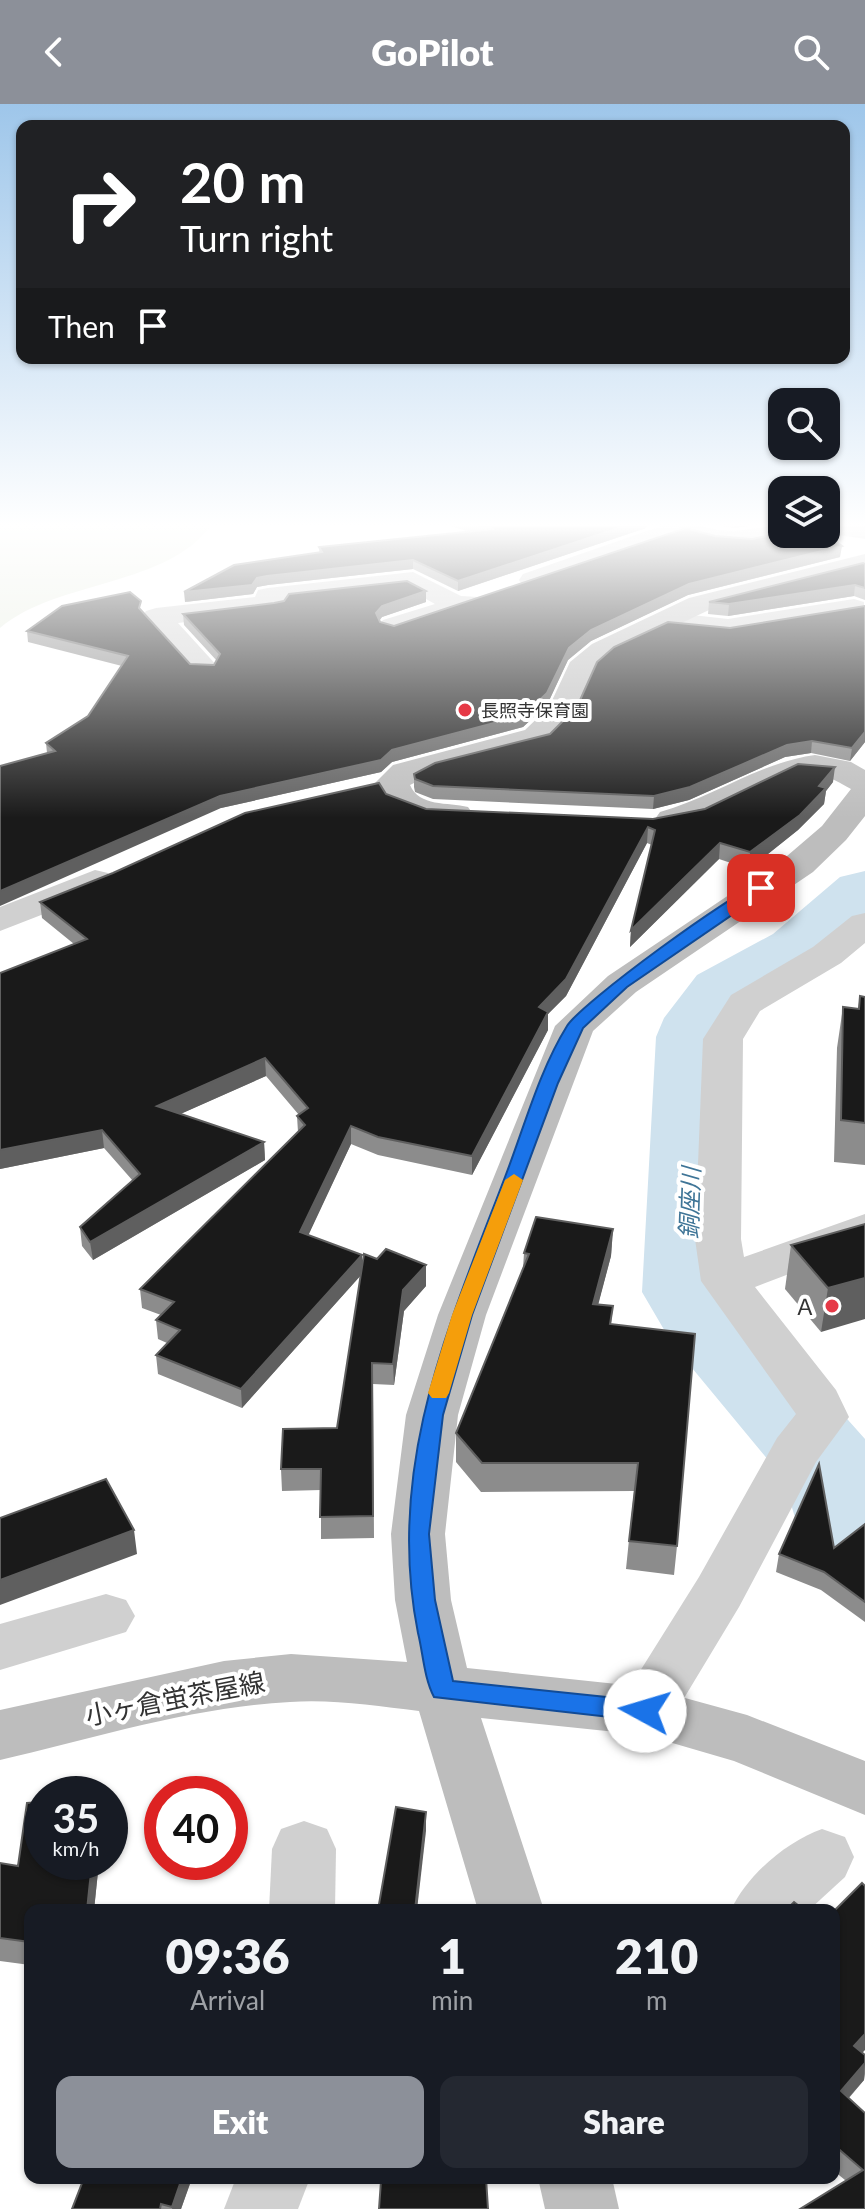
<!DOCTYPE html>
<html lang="en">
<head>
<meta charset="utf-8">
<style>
  body { margin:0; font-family:Lato,"Noto Sans JP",sans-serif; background:#242831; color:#f1f3f6; height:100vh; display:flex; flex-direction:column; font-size:30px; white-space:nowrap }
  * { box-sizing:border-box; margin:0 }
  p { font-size:26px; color:#9ea1a6 }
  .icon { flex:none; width:44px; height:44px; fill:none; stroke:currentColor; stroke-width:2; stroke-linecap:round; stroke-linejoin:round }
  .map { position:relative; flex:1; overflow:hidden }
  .panel { position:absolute; left:24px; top:1800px; width:816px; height:280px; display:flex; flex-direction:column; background:#171b24; border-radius:16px; box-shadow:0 2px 6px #0004 }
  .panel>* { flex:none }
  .top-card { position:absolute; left:16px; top:16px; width:834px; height:244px; border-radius:16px; box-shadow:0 2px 6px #0004; background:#202124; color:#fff; overflow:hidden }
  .fabs { position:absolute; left:768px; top:284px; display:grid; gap:16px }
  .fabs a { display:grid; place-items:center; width:72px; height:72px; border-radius:16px; background:#171b24; box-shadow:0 2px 6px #0004; font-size:40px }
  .speed { position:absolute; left:24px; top:1672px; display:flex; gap:16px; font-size:40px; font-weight:700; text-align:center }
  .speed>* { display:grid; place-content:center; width:104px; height:104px; border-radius:50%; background:#171b24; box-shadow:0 2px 6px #0004; line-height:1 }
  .speed small { font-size:20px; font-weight:400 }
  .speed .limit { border:12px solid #d22; background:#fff; color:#111 }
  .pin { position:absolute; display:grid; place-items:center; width:68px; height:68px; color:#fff; margin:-34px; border-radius:16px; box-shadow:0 4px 12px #0006 }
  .me { position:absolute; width:88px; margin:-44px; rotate:276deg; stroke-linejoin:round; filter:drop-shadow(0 0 6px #0008) }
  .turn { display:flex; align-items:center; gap:28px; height:168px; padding:0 32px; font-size:36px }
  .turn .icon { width:104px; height:104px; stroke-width:2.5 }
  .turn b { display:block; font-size:56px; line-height:68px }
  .then { display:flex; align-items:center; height:76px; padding:0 32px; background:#0003; gap:16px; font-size:30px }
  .eta { display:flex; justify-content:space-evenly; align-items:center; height:136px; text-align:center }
  .eta b { font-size:48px; font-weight:800; line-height:56px }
  .primary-button { display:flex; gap:16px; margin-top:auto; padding:16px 32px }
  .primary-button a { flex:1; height:92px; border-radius:16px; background:#8c9099; color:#fff; font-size:32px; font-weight:800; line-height:92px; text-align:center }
  .primary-button a+a { background:#242831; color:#f1f3f6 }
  header { display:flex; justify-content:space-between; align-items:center; height:104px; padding:0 32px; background:#8c9099; color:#fff; font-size:36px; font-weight:800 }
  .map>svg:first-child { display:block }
</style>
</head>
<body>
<header><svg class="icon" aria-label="back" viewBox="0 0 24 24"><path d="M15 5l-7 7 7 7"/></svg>GoPilot<svg class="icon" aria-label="search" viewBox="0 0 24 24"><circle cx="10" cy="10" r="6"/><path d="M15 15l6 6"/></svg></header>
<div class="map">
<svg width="865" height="2105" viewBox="0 0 865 2105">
  <rect width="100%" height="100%" fill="#fff"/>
  <!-- green -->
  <path fill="#e6ecdf" d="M0 419H213C167 484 58 475 0 524Z"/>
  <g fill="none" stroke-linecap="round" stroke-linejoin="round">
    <!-- river -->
    <polygon fill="#cfe2ee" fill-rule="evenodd" points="865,767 865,827 825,860 750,903 740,914 734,933 734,1188 865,1335 865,1474 828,1463 812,1447 797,1420 783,1374 673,1241 642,1188 656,933 664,914 697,871 773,830 840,773"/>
    <!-- street -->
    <g fill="#d0d0d0" fill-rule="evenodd">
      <polygon points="670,419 702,421 698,427 543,482 523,482 519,476 523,470"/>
      <polygon points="413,468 461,492 478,493 482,499 478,505 393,531 383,528 379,522 383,516 435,500 408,485 288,498 284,505 274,507 178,519 219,564 215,570 193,570 142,513 146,507 156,504 255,493 258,486 268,484"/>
      <polygon points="854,495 864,498 864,510 728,533 665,526 655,523 651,517 655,511 665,508 728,515"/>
      <polygon points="95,766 108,769 113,777 108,785 0,827 0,803"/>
      <polygon points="865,809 865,839 841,859 760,907 743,935 741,1135 744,1153 865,1110 865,1141 755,1183 836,1286 849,1313 816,1358 739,1503 666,1624 645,1631 624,1624 615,1607 699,1473 777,1334 796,1310 701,1177 695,1135 703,935 731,891 813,843 852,812"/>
      <polygon points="106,1490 126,1496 135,1512 126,1528 0,1566 0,1520"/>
      <polygon points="304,1717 327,1725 336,1745 335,1806 269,1806 272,1745 281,1725"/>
      <path d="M822 1725 845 1733 854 1753 845 1773 809 1806H731C747 1771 786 1738 822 1725Z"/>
      <polygon points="236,2074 310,2074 298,2105 224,2105"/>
    </g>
    <!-- secondary -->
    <g fill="#bdbdbd" fill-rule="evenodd">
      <path d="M675 419C697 419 700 422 718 426 739 429 762 423 782 420V430H794C771 450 694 446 675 419Z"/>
      <polygon points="826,419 865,419 865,435 826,429"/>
      <path d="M865 450V466L709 506 612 552 594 568 574 614 547 640 434 669 410 681C419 703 448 698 468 703L473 710 468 717C433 726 389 715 375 679L393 661 525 626 549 603 570 558 592 540 689 494Z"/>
      <path d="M815 651 851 658 865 666V712L846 736 813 768 636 888 593 927 486 1211 458 1311 445 1430 451 1496 467 1564 645 1583 747 1611 865 1657V1711L734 1657 645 1631 481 1614 544 1806H478L419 1607C376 1602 333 1595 290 1598 192 1603 95 1634 0 1656V1606L224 1557 291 1550 407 1558 395 1496 391 1430 406 1311 438 1211 555 922 608 872 787 752 822 722 851 685C840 679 830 672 817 671 761 667 717 736 660 722L655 715 660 708C714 693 758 659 815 651Z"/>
      <polygon points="538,2074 612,2074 619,2105 545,2105"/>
    </g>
  </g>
  <!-- wall -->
  <g fill="#8c8c8c">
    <polygon points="439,419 647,419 646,424 458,487 413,465 268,481 257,483 253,490 185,498 319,448 319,443 470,428"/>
    <polygon points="704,419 768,419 734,424"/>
    <polygon points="836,429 835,437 840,453 688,491 591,537 568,556 547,601 523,623 392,658 381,668 221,704 47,649 46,639 88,612 122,562 28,538 27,527 141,507 190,560 214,561 217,557 184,521 183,510 426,498 382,513 380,516 380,518 394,522 715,432 752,435"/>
    <polygon points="865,460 865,496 854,492 728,512 708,510 709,498"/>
    <polygon points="865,502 865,638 850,657 811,649 785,653 689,696 653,705 433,695 415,688 414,683 414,670 550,630 730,524"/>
    <polygon points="833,678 826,687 824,700 798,726 749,765 719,755 630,843 631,826 652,741 647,739 566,892 548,910 548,926 472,1071 378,1051 351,1040 308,1131 362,1151 362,1164 426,1182 404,1207 394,1281 373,1280 374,1434 321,1435 321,1386 282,1387 281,1365 337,1324 361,1171 242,1304 158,1270 156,1251 167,1239 158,1235 156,1216 161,1211 142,1204 140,1185 298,1028 297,1012 299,1011 266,972 180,1010 264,1038 265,1056 93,1156 82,1142 80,1123 133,1077 104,1044 0,1065 0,869 74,840 42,814 40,798 386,690 426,705 653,715"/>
    <polygon points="860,892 865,893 865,1061 834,1058 837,944 843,903 858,905"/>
    <polygon points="865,1120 821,1228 785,1185 791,1141"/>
    <polygon points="613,1125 611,1152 598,1200 613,1202 611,1221 677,1442 674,1471 626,1465 634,1387 481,1388 456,1358 456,1329 523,1164 524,1149"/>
    <polygon points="865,1420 865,1518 821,1486 776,1468 779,1450 834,1444"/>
    <polygon points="42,1758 99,1758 94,1806 30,1806 30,1861 0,1857 0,1759 18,1762"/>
    <polygon points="834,1807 862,1949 865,1951 865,1970 864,1976 849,1994 865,2009 865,2105 845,2076 834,2067"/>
    <polygon points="84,2074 192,2074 181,2105 72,2105"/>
  </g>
  <!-- shaded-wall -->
  <g fill="#5f5f5f">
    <polygon points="634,419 647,419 646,424 458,487 458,477"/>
    <polygon points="734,419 768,419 734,424"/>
    <polygon points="836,429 834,440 827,431"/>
    <polygon points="842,442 840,453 688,491 591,537 568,556 547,601 523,623 392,658 381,668 221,704 0,802 0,787 220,692 392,646 569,544 591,526 689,480"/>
    <polygon points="413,456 413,465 268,481 257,483 253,490 185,498 184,488 267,472"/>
    <polygon points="855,481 854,492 728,512 729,500"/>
    <polygon points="426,487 426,498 382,513 376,520 376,509 382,502"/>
    <polygon points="865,628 865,638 850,657 852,644"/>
    <polygon points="812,637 811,649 785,653 689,696 653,705 654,692 787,641"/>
    <polygon points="835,663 833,678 826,687 824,700 798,726 749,765 750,748 819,682"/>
    <polygon points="648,723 647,739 566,892 548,910 548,926 472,1071 472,1052 539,903"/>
    <polygon points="720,739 719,755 630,843 631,826"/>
    <polygon points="265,954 266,972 158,1020 157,1002"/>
    <polygon points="351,1022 351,1040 301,1147 300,1128"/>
    <polygon points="102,1026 104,1044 0,1065 0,1046"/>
    <polygon points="264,1038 265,1056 93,1156 90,1138"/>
    <polygon points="613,1125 611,1152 591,1228 593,1200"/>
    <polygon points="362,1151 362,1170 242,1304 241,1285"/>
    <polygon points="426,1161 426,1182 404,1207 394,1281 393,1260 403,1186"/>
    <polygon points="865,1174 865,1215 821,1228 828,1184"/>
    <polygon points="134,1426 137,1450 0,1501 0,1476"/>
    <polygon points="426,1708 426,1727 417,1806 415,1806"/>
    <polygon points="92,1758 99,1758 94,1806 87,1806"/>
    <polygon points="865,1930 865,1946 849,1963 854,1942"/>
    <polygon points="865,1959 864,1976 836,2008 841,1987"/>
    <polygon points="182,2074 192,2074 181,2105 172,2105"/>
  </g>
  <!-- building -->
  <g fill="#1a1a1a" stroke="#5f5f5f" stroke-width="2">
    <polygon points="472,419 634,419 458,477 413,456 267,472 257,474 252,481 184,488 234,461 322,448 319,443 494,425"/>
    <polygon points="826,421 836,429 827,431 842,442 689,480 591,526 569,544 547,589 524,611 392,646 381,656 220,692 0,787 0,662 55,647 46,639 88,612 128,552 27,527 62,502 130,488 141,497 139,504 190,560 214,561 220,550 183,510 274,499 284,497 289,490 407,477 426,487 382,502 376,509 380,518 394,522 686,424 715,432 752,435 782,429 826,430"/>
    <polygon points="863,459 865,460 865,484 855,481 729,500 709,498"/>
    <polygon points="865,502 865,628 852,644 812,637 787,641 690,683 654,692 433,682 415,675 414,670 435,659 550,630 577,603 597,558 614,543 668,518 730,524"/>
    <polygon points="798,660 835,663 819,682 826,684 800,711 750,748 720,739 631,826 655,726 648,723 566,875 539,903 548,908 472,1052 378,1033 351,1022 300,1128 362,1151 241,1285 156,1251 180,1226 156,1216 174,1198 140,1185 305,1021 297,1012 308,1004 265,954 157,1002 264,1038 90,1138 80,1123 140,1070 102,1026 0,1046 0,869 87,835 40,798 113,769 245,709 379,679 386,690 426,705 653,715 705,705"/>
    <polygon points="860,892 865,893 865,1019 841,1016 843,903 859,905"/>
    <polygon points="536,1113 613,1125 593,1200 613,1202 610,1220 695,1230 677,1442 629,1437 638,1359 482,1359 456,1329 529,1150 524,1149"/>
    <polygon points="865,1120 865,1174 828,1184 791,1141"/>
    <polygon points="386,1145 426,1161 403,1186 393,1260 372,1259 373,1412 320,1413 321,1365 281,1365 283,1325 337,1324 364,1150 377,1155"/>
    <polygon points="819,1360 834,1444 865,1420 865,1498 824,1468 779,1450"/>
    <polygon points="106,1375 134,1426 0,1476 0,1414"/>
    <polygon points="42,1698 42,1758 92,1758 87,1806 30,1806 30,1838 0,1834 0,1759 18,1762 27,1699"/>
    <polygon points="396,1703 426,1708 415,1806 378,1806"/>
    <polygon points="862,1779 865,1782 865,1930 854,1942 865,1951 865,1959 841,1987 865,2009 865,2105 800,2105 863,2066 834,2041 834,1807"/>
    <polygon points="794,1798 804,1806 786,1806"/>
    <polygon points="84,2074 182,2074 172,2103 161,2100 160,2105 72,2105"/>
    <polygon points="386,2074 486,2074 488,2105 379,2105 381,2077"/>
  </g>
  <!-- sky -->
  <linearGradient id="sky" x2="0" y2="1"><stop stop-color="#9ec6ea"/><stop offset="0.59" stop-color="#fff"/><stop offset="1" stop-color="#fff" stop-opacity="0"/></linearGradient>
  <rect width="865" height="714" fill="url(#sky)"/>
  <!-- route -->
  <path fill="#1a73e8" stroke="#114b97" stroke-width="2" d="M761 779 767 781V787L627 883 583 924 558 979 472 1211 443 1311 429 1430 435 1496 453 1577 645 1597 653 1600 657 1607 653 1614 645 1617 434 1593C424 1574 423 1549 418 1529 385 1364 448 1223 505 1073 524 1024 539 967 567 922 581 899 736 786 761 779Z"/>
  <!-- slow -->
  <polygon fill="#f59e0b" points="514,1070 523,1076 472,1211 449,1289 446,1294 432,1294 428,1289 452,1211 505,1076"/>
  <!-- markers -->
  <g fill="#e63946" stroke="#fff" stroke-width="3">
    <circle cx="465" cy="606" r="8"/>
    <circle cx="832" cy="1202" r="8"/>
  </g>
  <g text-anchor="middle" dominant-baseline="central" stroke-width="8" stroke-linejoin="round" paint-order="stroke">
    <!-- far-poi labels -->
    <g font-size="18" fill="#333" stroke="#fff" text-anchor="start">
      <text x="481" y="606">長照寺保育園</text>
    </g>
    <!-- poi labels -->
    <g font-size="22" fill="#333" stroke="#fff" text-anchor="end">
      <text x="816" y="1202">Ａ</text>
    </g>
    <!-- water labels -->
    <g font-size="24" font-style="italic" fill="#3f7597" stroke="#fff">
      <text transform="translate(689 1099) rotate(-88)">銅座川</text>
    </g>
    <!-- near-street labels -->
    <g font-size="26" fill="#333" stroke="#fff">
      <text transform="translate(175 1594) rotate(-11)">小ヶ倉蛍茶屋線</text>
    </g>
  </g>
</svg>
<div class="fabs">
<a><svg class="icon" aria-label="search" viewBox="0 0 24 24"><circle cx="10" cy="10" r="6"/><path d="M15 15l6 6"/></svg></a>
<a><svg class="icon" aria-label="layers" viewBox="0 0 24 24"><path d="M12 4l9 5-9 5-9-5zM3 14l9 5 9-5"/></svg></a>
</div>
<div class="speed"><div>35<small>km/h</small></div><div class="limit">40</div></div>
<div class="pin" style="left:761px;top:784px;background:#d93025"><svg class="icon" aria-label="arrive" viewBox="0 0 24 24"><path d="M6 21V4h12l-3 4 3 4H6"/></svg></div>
<svg class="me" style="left:645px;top:1607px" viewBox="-20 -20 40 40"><circle r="19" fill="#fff"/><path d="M0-13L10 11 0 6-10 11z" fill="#1a73e8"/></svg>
<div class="top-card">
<div class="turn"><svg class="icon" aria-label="right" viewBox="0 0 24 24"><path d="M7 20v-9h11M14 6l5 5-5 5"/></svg><div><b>20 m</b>Turn right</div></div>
<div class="then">Then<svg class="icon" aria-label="arrive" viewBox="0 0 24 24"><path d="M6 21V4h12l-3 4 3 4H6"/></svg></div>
</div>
<section class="panel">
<div class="eta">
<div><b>09:36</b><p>Arrival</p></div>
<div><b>1</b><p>min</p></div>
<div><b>210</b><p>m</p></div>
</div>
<div class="primary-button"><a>Exit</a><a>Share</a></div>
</section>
</div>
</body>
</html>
